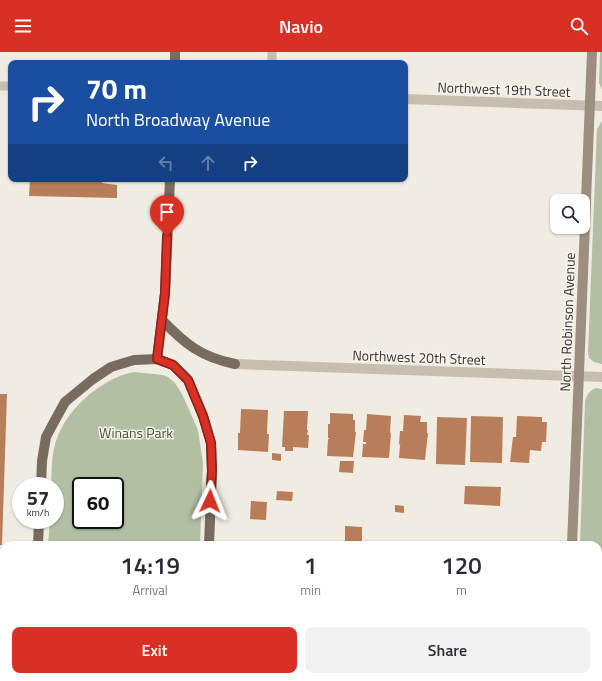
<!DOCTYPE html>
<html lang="en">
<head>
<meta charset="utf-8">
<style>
  body { margin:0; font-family:"Titillium Web",sans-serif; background:#f2f2f3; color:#2b2b33; height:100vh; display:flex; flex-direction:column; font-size:15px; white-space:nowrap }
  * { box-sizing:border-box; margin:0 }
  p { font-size:13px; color:#7c7c81 }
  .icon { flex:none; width:22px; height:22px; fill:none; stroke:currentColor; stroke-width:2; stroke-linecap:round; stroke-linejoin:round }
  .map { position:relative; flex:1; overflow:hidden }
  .side { position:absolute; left:0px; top:489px; width:602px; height:140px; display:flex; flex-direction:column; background:#fff; border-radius:12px 12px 0 0; box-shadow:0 1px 3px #0004 }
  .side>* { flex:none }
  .top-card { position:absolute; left:8px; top:8px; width:400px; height:122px; border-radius:8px; box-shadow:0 1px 3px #0004; background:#1a4fa0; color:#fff; overflow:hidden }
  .buttons { position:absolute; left:550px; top:142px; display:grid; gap:8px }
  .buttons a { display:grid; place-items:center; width:40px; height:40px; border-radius:8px; background:#fff; box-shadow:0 1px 3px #0004; font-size:20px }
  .speed { position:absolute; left:12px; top:425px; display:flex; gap:8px; font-size:20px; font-weight:700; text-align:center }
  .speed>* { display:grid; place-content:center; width:52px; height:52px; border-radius:50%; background:#fff; box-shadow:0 1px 3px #0004; line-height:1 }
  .speed small { font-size:10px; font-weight:400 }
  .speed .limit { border:2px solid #111; border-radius:6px; background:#fff; color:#111 }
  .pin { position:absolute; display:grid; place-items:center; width:34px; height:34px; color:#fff; margin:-41px -17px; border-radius:50% 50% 50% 0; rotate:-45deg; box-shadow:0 0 4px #0007 }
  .pin .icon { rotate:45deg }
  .me { position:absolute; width:44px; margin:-22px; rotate:2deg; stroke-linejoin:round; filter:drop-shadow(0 0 3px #0008) }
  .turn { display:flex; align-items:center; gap:14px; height:84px; padding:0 12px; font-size:18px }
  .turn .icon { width:52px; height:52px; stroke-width:2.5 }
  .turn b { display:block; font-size:28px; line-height:34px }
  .lanes { display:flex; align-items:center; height:38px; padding:0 12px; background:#0003; justify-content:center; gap:20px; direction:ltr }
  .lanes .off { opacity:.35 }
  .eta { display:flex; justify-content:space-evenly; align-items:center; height:68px; text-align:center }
  .eta b { font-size:24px; font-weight:600; line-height:28px }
  .primary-button { display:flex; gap:8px; margin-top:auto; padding:8px 12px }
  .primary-button a { flex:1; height:46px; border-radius:8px; background:#d93025; color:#fff; font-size:16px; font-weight:600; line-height:46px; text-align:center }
  .primary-button a+a { background:#f2f2f3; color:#2b2b33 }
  header { display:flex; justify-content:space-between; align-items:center; height:52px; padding:0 12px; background:#d93025; color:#fff; font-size:18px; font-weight:600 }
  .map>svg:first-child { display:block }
</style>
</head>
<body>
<header><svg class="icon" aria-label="menu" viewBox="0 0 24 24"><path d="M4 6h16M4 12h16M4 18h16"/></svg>Navio<svg class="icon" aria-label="search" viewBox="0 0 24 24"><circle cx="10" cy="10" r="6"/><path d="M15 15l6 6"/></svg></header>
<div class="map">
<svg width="602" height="629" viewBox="0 0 602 629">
  <rect width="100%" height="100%" fill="#f1ece2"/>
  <!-- green -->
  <g fill="#b2bfa3" fill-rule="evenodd">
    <polygon points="600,0 602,0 602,37 599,31"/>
    <polygon points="602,69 602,312 594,310 589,306 588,301 597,77"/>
    <path d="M134 320 163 323 168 325 175 331 182 342 198 378 203 411 200 493H48L50 468H55V434H51C52 422 51 409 54 397 61 361 99 327 134 320ZM81 434H115V468H81Z"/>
    <path d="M596 336 602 337V579L598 582V493H580L585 350C586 343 589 339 596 336Z"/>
    <polygon points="598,609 602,617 602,629 575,629 575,625 598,625"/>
    <polygon points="41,625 195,625 194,629 41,629"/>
  </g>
  <!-- building -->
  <g fill="#b87d59">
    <polygon points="30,127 102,127 102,131 117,133 117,146 29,144"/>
    <polygon points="0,342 7,342 2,493 0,493"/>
    <polygon points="241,357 268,358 267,382 269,382 268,400 238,398 238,381 240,381"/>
    <polygon points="284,359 308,359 307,378 308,378 307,383 309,383 308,396 293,395 293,399 285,399 285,395 282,395"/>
    <polygon points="330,361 353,362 353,368 355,368 355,380 356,380 353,405 327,404 328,387 329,387 329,386 328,386 328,372 330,372"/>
    <polygon points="367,362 391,364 390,381 391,381 389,406 362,405 363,392 366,392 366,390 363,390 364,378 366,378"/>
    <polygon points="404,363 421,364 420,370 427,370 427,381 428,381 425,408 399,406 400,393 401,393 399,392 400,379 403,379"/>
    <polygon points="471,364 503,365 502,411 470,410"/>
    <polygon points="517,364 542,365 542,370 547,370 546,390 542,390 541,399 530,398 529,411 510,410 513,385 516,385"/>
    <polygon points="437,365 467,366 465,413 436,412"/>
    <polygon points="272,401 281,402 281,409 272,408"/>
    <polygon points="340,409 354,409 353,421 339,420"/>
    <polygon points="465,434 501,435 500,454 464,452"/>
    <polygon points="277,439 293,440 292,449 276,448"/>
    <polygon points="251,449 267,450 266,468 250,467"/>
    <polygon points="395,453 404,454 404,461 395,460"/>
    <polygon points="345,474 362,475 362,490 345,489"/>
  </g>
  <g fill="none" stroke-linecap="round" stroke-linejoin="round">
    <!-- lane -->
    <g stroke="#c8beaf" stroke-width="9">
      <polyline points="272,11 272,0"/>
      <polyline points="0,34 11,34"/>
    </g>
    <!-- street -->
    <g stroke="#c8beaf" stroke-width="10">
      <polyline points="405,47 602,54"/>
      <polyline points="235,312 602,325"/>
      <polyline points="598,596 602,596"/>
    </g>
    <!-- secondary -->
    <g stroke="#9c8e80" stroke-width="10">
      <polyline points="572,493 592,0"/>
      <polyline points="566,629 567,625"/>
    </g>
    <!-- primary -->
    <g stroke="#786b5f" stroke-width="10">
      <polyline points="175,11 175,0"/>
      <path d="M162 268C185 292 201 305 235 312"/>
      <polyline points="157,307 165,241 170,127"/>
      <polyline points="41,434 42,409 46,385 54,370 65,350 93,327 111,315 134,308 157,307 173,313 188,328 203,364 211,391 212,419 209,493"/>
      <polyline points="38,493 39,468"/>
      <polyline points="32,629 32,625"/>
      <polyline points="203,629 203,625"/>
    </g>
  </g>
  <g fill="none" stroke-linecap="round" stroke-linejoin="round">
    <!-- route casing -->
    <g stroke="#8d1f18" stroke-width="10">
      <polyline id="route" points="167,184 165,241 157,307 173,313 188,328 203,364 211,391 212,419 210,449"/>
    </g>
    <!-- route -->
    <use href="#route" stroke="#d93025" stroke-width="7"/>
  </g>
  <g text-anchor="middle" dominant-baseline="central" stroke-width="3" stroke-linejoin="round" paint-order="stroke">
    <!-- street labels -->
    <g font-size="14" fill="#38312c" stroke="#f9f5ee">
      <text transform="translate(504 37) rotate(2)">Northwest 19th Street</text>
      <text transform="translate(567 270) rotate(-88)">North Robinson Avenue</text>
      <text transform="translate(419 305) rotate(2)">Northwest 20th Street</text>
    </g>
    <!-- park labels -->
    <g font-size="14" fill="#435333" stroke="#f9f5ee">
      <text x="136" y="380">Winans Park</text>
    </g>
  </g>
</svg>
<div class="buttons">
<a><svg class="icon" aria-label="search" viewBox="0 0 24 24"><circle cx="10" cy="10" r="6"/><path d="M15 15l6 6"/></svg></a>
</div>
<div class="speed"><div>57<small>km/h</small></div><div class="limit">60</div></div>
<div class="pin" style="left:167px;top:184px;background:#d93025"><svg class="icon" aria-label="arrive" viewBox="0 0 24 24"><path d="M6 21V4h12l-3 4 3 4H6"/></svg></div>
<svg class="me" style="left:210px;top:449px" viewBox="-20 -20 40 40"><path d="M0-17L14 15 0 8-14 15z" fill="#d93025" stroke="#fff" stroke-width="4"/></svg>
<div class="top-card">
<div class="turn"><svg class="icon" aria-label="right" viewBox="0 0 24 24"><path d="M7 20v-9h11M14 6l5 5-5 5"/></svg><div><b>70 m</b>North Broadway Avenue</div></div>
<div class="lanes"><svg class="icon off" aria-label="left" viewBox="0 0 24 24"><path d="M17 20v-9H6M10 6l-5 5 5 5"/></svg><svg class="icon off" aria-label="ahead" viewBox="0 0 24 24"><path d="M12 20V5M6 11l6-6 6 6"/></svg><svg class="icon" aria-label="right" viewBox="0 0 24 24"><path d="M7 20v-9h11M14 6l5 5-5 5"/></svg></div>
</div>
<section class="side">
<div class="eta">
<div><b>14:19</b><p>Arrival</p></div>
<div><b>1</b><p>min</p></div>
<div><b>120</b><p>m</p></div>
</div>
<div class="primary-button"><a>Exit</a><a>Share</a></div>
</section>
</div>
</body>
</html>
